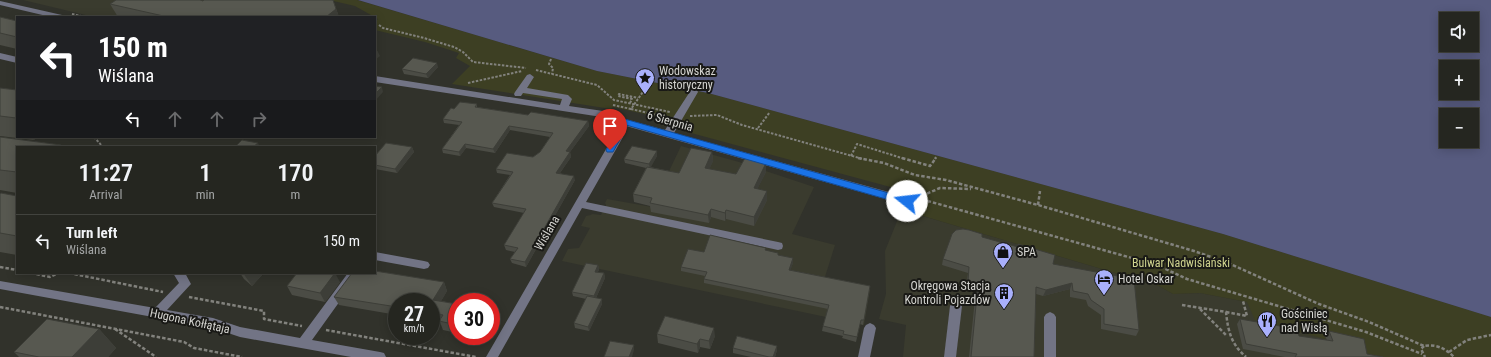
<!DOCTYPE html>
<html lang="en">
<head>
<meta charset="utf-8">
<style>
  body { margin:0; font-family:"Roboto Condensed",sans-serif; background:#31322d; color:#f1f3f6; height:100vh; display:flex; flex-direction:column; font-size:15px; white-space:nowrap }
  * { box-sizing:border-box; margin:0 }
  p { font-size:13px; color:#a3a5a5 }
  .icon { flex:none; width:22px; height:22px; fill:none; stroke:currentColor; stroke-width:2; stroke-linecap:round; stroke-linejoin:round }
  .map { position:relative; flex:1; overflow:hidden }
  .side { position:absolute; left:16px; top:146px; width:360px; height:128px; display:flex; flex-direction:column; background:#252620; border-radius:0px; box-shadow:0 2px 10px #0003,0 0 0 1px #42433e }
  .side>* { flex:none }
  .banner { position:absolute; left:16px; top:16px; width:360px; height:122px; border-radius:0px; box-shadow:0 2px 10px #0003,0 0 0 1px #42433e; background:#202124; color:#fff; overflow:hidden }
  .tools { position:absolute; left:1439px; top:12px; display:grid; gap:8px }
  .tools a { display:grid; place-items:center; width:40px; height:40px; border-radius:0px; background:#252620; box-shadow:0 2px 10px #0003,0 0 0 1px #42433e; font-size:20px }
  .speed { position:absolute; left:388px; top:293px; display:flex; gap:8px; font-size:20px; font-weight:700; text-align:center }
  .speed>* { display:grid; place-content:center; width:52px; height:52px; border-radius:50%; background:#252620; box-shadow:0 2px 10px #0003,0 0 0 1px #42433e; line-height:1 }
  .speed small { font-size:10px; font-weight:400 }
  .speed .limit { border:6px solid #d22; background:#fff; color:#111 }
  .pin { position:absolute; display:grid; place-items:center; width:34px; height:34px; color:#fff; margin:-41px -17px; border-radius:50% 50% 50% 0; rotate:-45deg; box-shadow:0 0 4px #0007 }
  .pin .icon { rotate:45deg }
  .me { position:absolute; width:44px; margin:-22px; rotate:286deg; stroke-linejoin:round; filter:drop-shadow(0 0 3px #0008) }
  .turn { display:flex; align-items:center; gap:14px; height:84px; padding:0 16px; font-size:18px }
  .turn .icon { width:52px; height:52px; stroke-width:2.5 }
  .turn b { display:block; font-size:28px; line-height:34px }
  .lanes { display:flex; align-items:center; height:38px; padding:0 16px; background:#0003; justify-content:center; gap:20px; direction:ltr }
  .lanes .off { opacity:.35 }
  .eta { display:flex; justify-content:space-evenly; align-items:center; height:68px; text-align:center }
  .eta b { font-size:24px; font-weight:600; line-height:28px }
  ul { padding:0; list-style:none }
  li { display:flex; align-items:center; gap:12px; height:52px; padding:0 16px; border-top:1px solid #42433e }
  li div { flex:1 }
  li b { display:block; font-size:15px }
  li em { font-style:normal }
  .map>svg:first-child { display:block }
</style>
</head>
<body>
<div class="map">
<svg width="1491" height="357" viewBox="0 0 1491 357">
  <rect width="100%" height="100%" fill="#31322b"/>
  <!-- built -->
  <g fill="#3a3b2e">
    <polygon points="23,0 288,0 258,17 94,17"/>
    <polygon points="681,146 739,162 814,187 792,234 835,245 824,280 870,290 864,325 562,261 568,249 579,248 590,228 581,226 586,216 591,215 592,214 601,215 606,205 605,203 607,199 652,207"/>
    <polygon points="906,211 1159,286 1173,294 1200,293 1247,302 1325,339 1325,336 1379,357 903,357 906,325 879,319 886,294 885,251 900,214"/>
  </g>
  <!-- green -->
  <polygon fill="#3d3f23" points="329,0 357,0 597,71 708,93 1223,234 1491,317 1491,357 1379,357 1361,352 1326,336 1325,339 1255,320 1247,302 1200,293 1173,294 1159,286 913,213 920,195 658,124 662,118 613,107 611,109 452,84 470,66 456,58 459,53 425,42 375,30 375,22 378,19 355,6"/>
  <!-- water -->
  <path fill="#575b7f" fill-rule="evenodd" d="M358 0H1491V317L1223 234 708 93 597 71ZM1446 19H1472V45H1446ZM1446 67H1472V93H1446ZM1446 115H1472V141H1446Z"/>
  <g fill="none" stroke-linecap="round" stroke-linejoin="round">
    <!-- path-far1 -->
    <g stroke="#82827d" stroke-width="2" stroke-dasharray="2.5 1.5" stroke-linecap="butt">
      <polyline points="72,14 85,17"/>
      <polyline points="379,25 383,28 424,38 454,47 463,52 473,62 526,68"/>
      <polyline points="551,59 549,64 553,68 552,74"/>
      <polyline points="536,70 597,85 614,100 670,112"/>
      <polyline points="468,83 522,71"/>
      <polyline points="630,103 632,99 618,96 619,94 638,98"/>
      <polyline points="613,105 631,109 647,86"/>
      <polyline points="631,109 666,117"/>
      <polyline points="690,116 717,115 742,125 863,159"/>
      <polyline points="758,128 770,112"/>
      <polyline points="94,137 103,147"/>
      <polyline points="851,156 857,144 905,159"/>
      <polyline points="935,159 936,157"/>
    </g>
    <!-- path -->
    <g stroke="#82827d" stroke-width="2.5" stroke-dasharray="3.5 2" stroke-linecap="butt">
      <path d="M858 158 884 163 915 175 946 180 1038 205 1194 251 1228 263 1319 304 1369 322 1424 346C1436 344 1445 348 1454 357"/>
      <polyline points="902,158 930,166 936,158"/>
      <polyline points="917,198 1157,265 1187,279 1366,332 1422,354"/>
      <polyline points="917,198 940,188 971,189"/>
      <polyline points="1038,205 1040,191"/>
      <polyline points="0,267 17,270"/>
      <polyline points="31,273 50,277 58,273"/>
      <polyline points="69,273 163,292"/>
      <polyline points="189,297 264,311 264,319 302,326"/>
      <path d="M1182 305 1226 312C1228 331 1231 344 1246 357"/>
      <polyline points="0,307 184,342 194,348 242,357"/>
      <polyline points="1200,309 1227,336"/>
      <polyline points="1226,312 1247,316 1243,301"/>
      <polyline points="115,329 156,357"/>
      <polyline points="326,330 476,357"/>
      <polyline points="1424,346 1421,349 1425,357"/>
      <polyline points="1449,352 1467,340 1491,335"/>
    </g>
    <!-- minor -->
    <g fill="#727485" fill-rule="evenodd">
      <polygon points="0,1 62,15 66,17 51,17 0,5"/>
      <polygon points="0,53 17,57 17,63 0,59"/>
      <polygon points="530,74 534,77 527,88 568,95 572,99 569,106 610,112 624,119 665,130 691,90 697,90 698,92 674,133 907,197 911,198 912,201 911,204 907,205 626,126 623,137 586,202 778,242 782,243 783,246 782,249 778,250 582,208 498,357 486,357 613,137 617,127 617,122 608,118 375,82 375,76 560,105 562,99 523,93 521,96 515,96 514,94 515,92 527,75"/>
      <polygon points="375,252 424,261 428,262 430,265 428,268 424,269 375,260"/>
      <polygon points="173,273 185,273 191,284 167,310 213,318 240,327 300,338 348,273 360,273 312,340 380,352 384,353 386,357 351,357 240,337 213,328 0,289 0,281 155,308 179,283"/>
      <polygon points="956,301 960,303 962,306 956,357 944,357 950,306 952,303"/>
      <polygon points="1050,312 1054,314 1056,317 1056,357 1044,357 1044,317 1046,314"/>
      <polygon points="870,323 874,325 876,328 870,357 858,357 864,328 866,325"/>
    </g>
  </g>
  <!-- wall -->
  <g fill="#4b4c45">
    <polygon points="333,0 339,17 118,17 110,4 203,1"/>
    <polygon points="0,17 17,21 17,49 0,45"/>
    <polygon points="438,67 428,78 404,74 402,69"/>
    <polygon points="0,88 17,90 17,137 38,137 34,140 0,136"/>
    <polygon points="477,104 477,107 528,115 588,121 589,126 570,152 571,157 560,173 575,180 526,267 512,263 510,259 515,252 506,250 504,245 524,213 494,207 492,203 510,175 497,173 496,169 533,157 540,152 550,137 510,130 495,153 466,148 460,156 443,153 442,149 459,125 444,123 443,119 454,109"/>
    <polygon points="0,137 61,145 63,147 17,147 17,193 0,190"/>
    <polygon points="412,147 414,152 397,173 375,169 375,156"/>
    <polygon points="657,151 657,156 650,167 679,173 712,152 713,161 709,169 736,174 766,163 766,172 757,189 767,200 754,226 726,219 725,221 711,217 709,223 651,212 650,206 634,202 633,194 646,168 625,163 624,159"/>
    <polygon points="0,194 17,196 17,255 0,252"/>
    <polygon points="982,237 1053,264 1139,330 1136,336 1101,329 1101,315 1088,306 1086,300 1070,297 1070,289 1043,296 1036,294 1034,357 969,357 976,289 966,287 968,273 942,265 943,259"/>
    <polygon points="766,250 778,255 793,258 793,263 790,270 870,286 863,325 860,324 856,342 842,338 843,336 822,331 823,326 828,309 704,283 704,279 705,276 681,271 681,267 704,252"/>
    <polygon points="598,265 599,269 598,272 604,273 605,278 596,298 602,299 602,304 589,331 575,328 574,323 586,299 573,296 572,292"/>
    <polygon points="240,273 264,273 252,286 244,279"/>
    <polygon points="340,282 325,302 292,295 287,286"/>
    <polygon points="444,282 447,291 441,301 457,304 457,333 443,330 440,322 431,321 431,302 397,302 397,315 339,305 334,297"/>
    <polygon points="1240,319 1299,336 1327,340 1325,336 1329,331 1367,354 1383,357 1285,357 1243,349 1237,324"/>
    <polygon points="99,329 116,348 108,357 19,357 14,352"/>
    <polygon points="657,334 715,336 710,349 700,347 698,353 658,343"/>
    <polygon points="733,348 777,350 775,357 751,357 733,353"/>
  </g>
  <!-- shaded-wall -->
  <g fill="#3d3e38">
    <polygon points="333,0 339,17 326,17"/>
    <polygon points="378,52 380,56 375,60 375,54"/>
    <polygon points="437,63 438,67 428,78 426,74"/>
    <polygon points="382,87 383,92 375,101 375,94"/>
    <polygon points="588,121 589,126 570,152 571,157 557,177 556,173 566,151"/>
    <polygon points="509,126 510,130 495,153 493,149"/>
    <polygon points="31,137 38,137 34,140"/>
    <polygon points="258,143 260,147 253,147"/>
    <polygon points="465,144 466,148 460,156 459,152"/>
    <polygon points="412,147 414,152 397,173 395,169"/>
    <polygon points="657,151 657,156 650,169 649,164"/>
    <polygon points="712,152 713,161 706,177 705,168"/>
    <polygon points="766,163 766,172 754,196 754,188"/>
    <polygon points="574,176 575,180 526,267 525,262"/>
    <polygon points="767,191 767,200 754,226 754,217"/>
    <polygon points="711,209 711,217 709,223 708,215"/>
    <polygon points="726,210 726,219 725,221 725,213"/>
    <polygon points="793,258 793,263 789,275 789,270"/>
    <polygon points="598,265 599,269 596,276 595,272"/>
    <polygon points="243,273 264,273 252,286"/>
    <polygon points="335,273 340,282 325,302 320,293"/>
    <polygon points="604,273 605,278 595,300 594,296"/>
    <polygon points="444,282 447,291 437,308 433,300"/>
    <polygon points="1072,283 1070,289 1043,296 1046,290"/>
    <polygon points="602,299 602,304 589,331 588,327"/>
    <polygon points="714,328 715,336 710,349 709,341"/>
    <polygon points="99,329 116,348 108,357 72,357"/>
    <polygon points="700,339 700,347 698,353 697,344"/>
    <polygon points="634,345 634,350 632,357 629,357"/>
    <polygon points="777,346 777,350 775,357 773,357"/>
  </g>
  <!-- building -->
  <g fill="#575850" stroke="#3d3e38">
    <polygon points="116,0 200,0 203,1 204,0 333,0 336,9 326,17 168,17 110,4"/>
    <polygon points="0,17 17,21 17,37 0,33"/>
    <polygon points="375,51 378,52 375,54"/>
    <polygon points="413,58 437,63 426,74 402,69"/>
    <polygon points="375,86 382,87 375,94"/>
    <polygon points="0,88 17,90 17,118 16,118 0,116"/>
    <polygon points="460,102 477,104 475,107 528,115 531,112 588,121 566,151 570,152 556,173 574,176 525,262 510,259 518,248 504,245 526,209 492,203 513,172 496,169 507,153 533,157 540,152 553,133 509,126 493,149 465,144 459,152 442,149 462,122 443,119 451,108 454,109"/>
    <polygon points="0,137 61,145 58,147 17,147 17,172 0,170"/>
    <polygon points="242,140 258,143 253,147 235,147"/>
    <polygon points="386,143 412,147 395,169 375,165 375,156"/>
    <polygon points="632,146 657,151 649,164 624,159"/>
    <polygon points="691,148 712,152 705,168 736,174 745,158 766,163 754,188 767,191 754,217 726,210 725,213 711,209 708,215 650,203 652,198 633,194 647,167 679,173"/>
    <polygon points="1,193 17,196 17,236 0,233 0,194"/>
    <polygon points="963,229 969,230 982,234 982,237 1018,247 1018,244 1055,255 1053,264 1134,279 1139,330 1104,324 1104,309 1091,300 1088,294 1073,291 1072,283 1046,290 1036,287 1034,357 971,357 978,284 968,282 969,267 943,259 952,234 956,230"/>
    <polygon points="710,235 766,248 765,250 778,253 778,255 793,258 789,270 870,286 864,320 861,320 857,337 843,334 844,331 823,326 829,305 704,279 707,272 681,267 688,249 704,252"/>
    <polygon points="586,263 598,265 595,272 604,273 594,296 572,292"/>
    <polygon points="375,271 444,282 433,300 457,304 457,325 439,321 443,315 431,313 431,302 397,302 397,307 334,297 352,273 375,273"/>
    <polygon points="297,273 335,273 320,293 287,286"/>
    <polygon points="587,296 602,299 588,327 574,323"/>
    <polygon points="665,316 714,328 709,341 700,339 697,344 657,334"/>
    <polygon points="47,319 99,329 72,357 39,357 14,352"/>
    <polygon points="1240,319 1297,329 1299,336 1333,341 1329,331 1364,339 1367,354 1383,357 1295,357 1297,354 1246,344"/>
    <polygon points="737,336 777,346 773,357 769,357 733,348"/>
    <polygon points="610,341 634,345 629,357 604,357"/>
  </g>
  <!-- route -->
  <polygon fill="#1a73e8" stroke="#114b97" points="621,118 907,198 912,201 907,205 626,125 627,127 613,152 607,152 606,150 618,127 617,120"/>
  <!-- icons -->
  <defs>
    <g id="sight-pin" transform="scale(1)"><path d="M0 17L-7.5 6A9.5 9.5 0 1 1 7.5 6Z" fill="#a9b0fc" stroke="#191916"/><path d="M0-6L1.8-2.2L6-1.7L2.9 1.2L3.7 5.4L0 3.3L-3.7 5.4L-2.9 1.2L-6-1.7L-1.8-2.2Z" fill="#111"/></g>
    <g id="shop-pin" transform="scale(1)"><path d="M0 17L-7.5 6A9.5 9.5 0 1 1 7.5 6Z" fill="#a9b0fc" stroke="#191916"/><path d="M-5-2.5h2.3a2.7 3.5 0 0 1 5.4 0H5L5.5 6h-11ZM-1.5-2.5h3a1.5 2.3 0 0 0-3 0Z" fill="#111"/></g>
    <g id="hotel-pin" transform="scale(1)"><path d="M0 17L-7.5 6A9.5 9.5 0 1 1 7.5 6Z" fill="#a9b0fc" stroke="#191916"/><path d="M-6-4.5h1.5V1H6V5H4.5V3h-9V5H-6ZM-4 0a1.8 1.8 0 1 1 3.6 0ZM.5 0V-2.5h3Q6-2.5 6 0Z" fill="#111"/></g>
    <g id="building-pin" transform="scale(1)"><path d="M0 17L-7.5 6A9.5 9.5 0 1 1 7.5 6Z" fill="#a9b0fc" stroke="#191916"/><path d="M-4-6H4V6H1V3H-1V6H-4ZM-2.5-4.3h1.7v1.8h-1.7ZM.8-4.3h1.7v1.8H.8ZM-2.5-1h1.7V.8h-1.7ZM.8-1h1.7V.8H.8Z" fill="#111"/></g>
    <g id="restaurant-pin" transform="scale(1)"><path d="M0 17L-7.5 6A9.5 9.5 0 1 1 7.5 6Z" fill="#a9b0fc" stroke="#191916"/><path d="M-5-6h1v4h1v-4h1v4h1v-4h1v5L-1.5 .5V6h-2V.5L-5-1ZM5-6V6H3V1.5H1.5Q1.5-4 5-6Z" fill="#111"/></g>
  </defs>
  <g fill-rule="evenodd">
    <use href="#sight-pin" x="645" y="78"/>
    <use href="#shop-pin" x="1003" y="252"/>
    <use href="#hotel-pin" x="1104" y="279"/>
    <use href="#building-pin" x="1004" y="293"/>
    <use href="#restaurant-pin" x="1267" y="321"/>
  </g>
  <g text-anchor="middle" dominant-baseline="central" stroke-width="4" stroke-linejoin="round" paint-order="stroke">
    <!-- poi labels -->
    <g font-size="12" fill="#d5d5d1" stroke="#191916" text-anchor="start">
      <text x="659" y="71">Wodowskaz<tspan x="659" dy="14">historyczny</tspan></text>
      <text x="1017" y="252">SPA</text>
      <text x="1118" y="279">Hotel Oskar</text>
      <text x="990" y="286" text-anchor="end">Okręgowa Stacja<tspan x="990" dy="14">Kontroli Pojazdów</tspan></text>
      <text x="1281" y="314">Gościniec<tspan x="1281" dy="14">nad Wisłą</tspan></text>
    </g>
    <!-- street labels -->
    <g font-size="12" fill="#d5d5d1" stroke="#191916">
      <text transform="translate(670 121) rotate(16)">6 Sierpnia</text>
      <text transform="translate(547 233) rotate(-60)">Wiślana</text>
      <text transform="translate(190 321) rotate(12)">Hugona Kołłątaja</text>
    </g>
    <!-- park labels -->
    <g font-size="12" fill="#cfd38f" stroke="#191916">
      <text x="1181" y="263">Bulwar Nadwiślański</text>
    </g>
  </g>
</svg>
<div class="tools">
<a><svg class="icon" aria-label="sound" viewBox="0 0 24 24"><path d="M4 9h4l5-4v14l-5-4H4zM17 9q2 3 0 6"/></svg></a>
<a>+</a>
<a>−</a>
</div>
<div class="speed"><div>27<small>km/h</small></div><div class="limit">30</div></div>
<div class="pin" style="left:610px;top:150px;background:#d93025"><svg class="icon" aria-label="arrive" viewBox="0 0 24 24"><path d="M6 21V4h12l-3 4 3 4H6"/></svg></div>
<svg class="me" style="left:907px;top:201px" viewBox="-20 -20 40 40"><circle r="19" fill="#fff"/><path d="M0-13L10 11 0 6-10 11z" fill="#1a73e8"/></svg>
<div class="banner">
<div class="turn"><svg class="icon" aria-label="left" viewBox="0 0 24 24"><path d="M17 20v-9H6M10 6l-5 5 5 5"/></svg><div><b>150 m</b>Wiślana</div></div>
<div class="lanes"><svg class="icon" aria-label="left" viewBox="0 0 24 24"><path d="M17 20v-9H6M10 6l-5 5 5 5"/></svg><svg class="icon off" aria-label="ahead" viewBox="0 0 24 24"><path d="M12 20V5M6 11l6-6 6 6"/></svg><svg class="icon off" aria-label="ahead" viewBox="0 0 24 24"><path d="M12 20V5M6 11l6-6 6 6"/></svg><svg class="icon off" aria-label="right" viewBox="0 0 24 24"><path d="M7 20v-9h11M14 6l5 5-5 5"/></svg></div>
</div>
<section class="side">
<div class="eta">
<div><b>11:27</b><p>Arrival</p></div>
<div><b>1</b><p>min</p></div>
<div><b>170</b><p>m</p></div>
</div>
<ul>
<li><svg class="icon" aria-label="left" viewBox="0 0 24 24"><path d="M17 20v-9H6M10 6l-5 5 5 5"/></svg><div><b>Turn left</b><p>Wiślana</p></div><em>150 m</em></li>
</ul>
</section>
</div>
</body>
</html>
